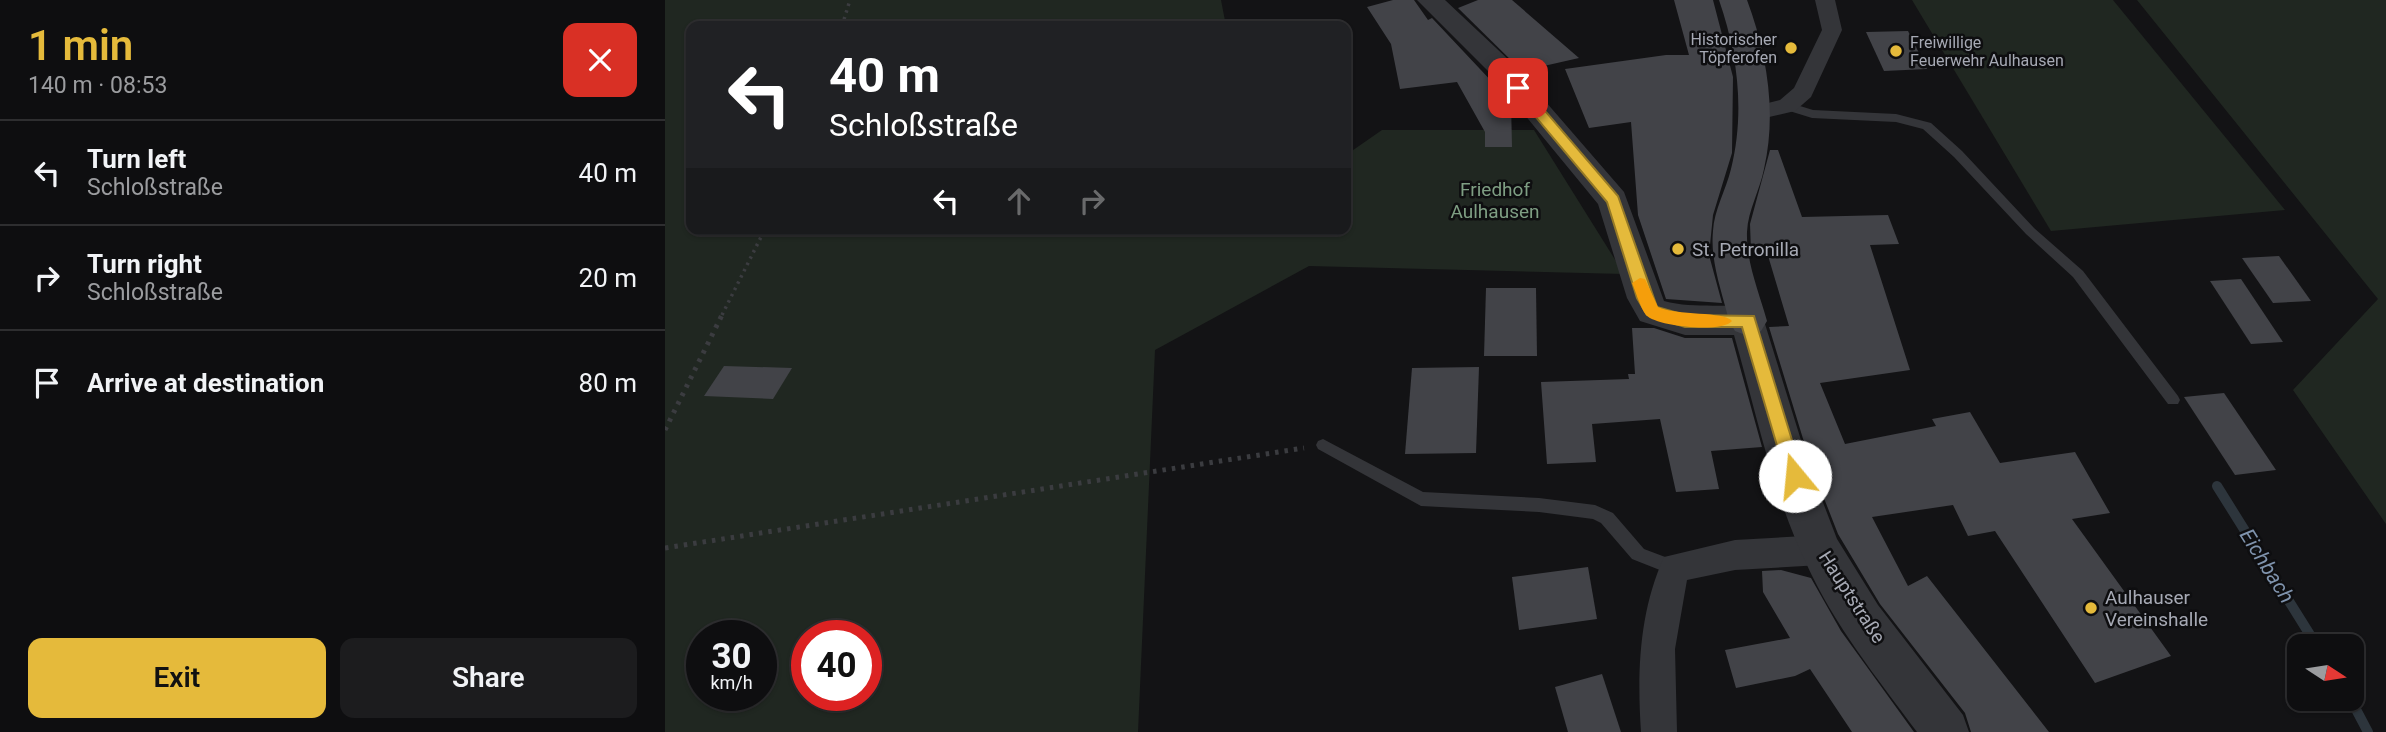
<!DOCTYPE html>
<html lang="en">
<head>
<meta charset="utf-8">
<style>
  body { margin:0; font-family:Roboto,sans-serif; background:#1c1c1e; color:#f1f3f6; height:100vh; display:flex; flex-direction:column; font-size:26px; white-space:nowrap }
  * { box-sizing:border-box; margin:0 }
  p { font-size:23px; color:#9b9c9f }
  .icon { flex:none; width:38px; height:38px; fill:none; stroke:currentColor; stroke-width:2; stroke-linecap:round; stroke-linejoin:round }
  .map { position:relative; flex:1; overflow:hidden }
  .panel { display:flex; flex-direction:column; background:#0e0e10; width:665px }
  .panel>* { flex:none }
  .banner { position:absolute; left:21px; top:21px; width:665px; height:214px; border-radius:14px; box-shadow:0 2px 5px #0004,0 0 0 2px #2e2e30; background:#202124; color:#fff; overflow:hidden }
  .needle { width:46px; rotate:102deg }
  .tools { position:absolute; left:1622px; top:634px; display:grid; gap:14px }
  .tools a { display:grid; place-items:center; width:77px; height:77px; border-radius:14px; background:#0e0e10; box-shadow:0 2px 5px #0004,0 0 0 2px #2e2e30; font-size:35px }
  .speed { position:absolute; left:21px; top:620px; display:flex; gap:14px; font-size:35px; font-weight:700; text-align:center }
  .speed>* { display:grid; place-content:center; width:91px; height:91px; border-radius:50%; background:#0e0e10; box-shadow:0 2px 5px #0004,0 0 0 2px #2e2e30; line-height:1 }
  .speed small { font-size:18px; font-weight:400 }
  .speed .limit { border:10px solid #d22; background:#fff; color:#111 }
  .pin { position:absolute; display:grid; place-items:center; width:60px; height:60px; color:#fff; margin:-30px; border-radius:14px; box-shadow:0 4px 10px #0006 }
  .me { position:absolute; width:77px; margin:-38px; rotate:343deg; stroke-linejoin:round; filter:drop-shadow(0 0 5px #0008) }
  .turn { display:flex; align-items:center; gap:24px; height:147px; padding:0 28px; font-size:32px }
  .turn .icon { width:91px; height:91px; stroke-width:2.5 }
  .turn b { display:block; font-size:49px; line-height:60px }
  .lanes { display:flex; align-items:center; height:66px; padding:0 28px; background:#0003; justify-content:center; gap:35px; direction:ltr }
  .lanes .off { opacity:.35 }
  .round { display:grid; place-items:center; flex:none; width:74px; height:74px; border-radius:14px; background:#1c1c1e }
  .overview { display:flex; align-items:center; justify-content:space-between; height:119px; padding:0 28px }
  h1 { font-size:42px; font-weight:600; line-height:52px; color:#e5ba3b }
  .cta { display:flex; gap:14px; margin-top:auto; padding:14px 28px }
  .cta a { flex:1; height:80px; border-radius:14px; background:#e5ba3b; color:#111; font-size:28px; font-weight:600; line-height:80px; text-align:center }
  .cta a+a { background:#1c1c1e; color:#f1f3f6 }
  ul { padding:0; list-style:none }
  li { display:flex; align-items:center; gap:21px; height:105px; padding:0 28px; border-top:2px solid #2e2e30 }
  li div { flex:1 }
  li b { display:block; font-size:26px }
  li em { font-style:normal }
  main { display:flex; flex:1; min-height:0 }
  .map>svg:first-child { display:block }
</style>
</head>
<body>
<main>
<section class="panel">
<div class="overview"><div><h1>1 min</h1><p>140 m · 08:53</p></div><a class="round" style="background:#d93025;color:#fff"><svg class="icon" aria-label="close" viewBox="0 0 24 24"><path d="M6 6l12 12M18 6L6 18"/></svg></a></div>
<ul>
<li><svg class="icon" aria-label="left" viewBox="0 0 24 24"><path d="M17 20v-9H6M10 6l-5 5 5 5"/></svg><div><b>Turn left</b><p>Schloßstraße</p></div><em>40 m</em></li>
<li><svg class="icon" aria-label="right" viewBox="0 0 24 24"><path d="M7 20v-9h11M14 6l5 5-5 5"/></svg><div><b>Turn right</b><p>Schloßstraße</p></div><em>20 m</em></li>
<li><svg class="icon" aria-label="arrive" viewBox="0 0 24 24"><path d="M6 21V4h12l-3 4 3 4H6"/></svg><div><b>Arrive at destination</b></div><em>80 m</em></li>
</ul>
<div class="cta"><a>Exit</a><a>Share</a></div>
</section>
<div class="map">
<svg width="1721" height="732" viewBox="0 0 1721 732">
  <rect width="100%" height="100%" fill="#131315"/>
  <!-- green -->
  <g fill="#202721" fill-rule="evenodd">
    <path d="M0 0H556L561 26H26V229H681V155L717 130H869L959 274 644 266 490 350 473 732H0ZM37 635H96V695H37ZM142 635H201V695H142Z"/>
    <polygon points="1247,0 1448,0 1620,210 1386,231"/>
    <polygon points="1472,0 1721,0 1721,524 1628,390 1713,299"/>
  </g>
  <g fill="none" stroke-linecap="round" stroke-linejoin="round">
    <!-- stream -->
    <g stroke="#2d353c" stroke-width="10">
      <polyline points="1552,486 1652,646"/>
      <polyline points="1685,698 1703,732"/>
    </g>
  </g>
  <!-- building -->
  <g fill="#424348">
    <polygon points="728,0 749,0 763,20 767,18 846,102 847,147 820,147 820,132 792,82 735,89 726,44 702,7"/>
    <polygon points="813,0 847,0 914,58 857,71 793,8"/>
    <polygon points="1009,0 1048,0 1068,77 1067,153 1048,215 1044,255 1057,303 1001,299 973,215 966,122 924,128 900,69 1001,55 1024,55"/>
    <polygon points="1243,31 1262,69 1219,71 1201,32"/>
    <polygon points="1105,150 1113,150 1137,217 1223,215 1234,244 1205,245 1245,370 1155,383 1180,444 1271,426 1267,419 1305,412 1335,463 1410,452 1445,513 1407,519 1506,656 1430,683 1330,531 1303,536 1288,505 1207,517 1243,586 1262,576 1384,732 1306,732 1300,713 1215,604 1173,534 1146,465 1104,327 1124,326 1101,249 1086,251 1085,224"/>
    <polygon points="1614,256 1646,301 1608,303 1577,258"/>
    <polygon points="1576,279 1618,342 1586,344 1545,281"/>
    <polygon points="821,288 871,288 872,356 819,356"/>
    <polygon points="967,328 989,328 1020,338 1067,338 1097,447 1046,451 1054,489 1011,492 995,419 927,424 931,462 882,464 876,382 964,379 963,374 970,374"/>
    <polygon points="59,366 127,368 108,399 39,396"/>
    <polygon points="814,367 811,453 740,454 747,368"/>
    <polygon points="1559,393 1611,470 1570,475 1519,397"/>
    <polygon points="923,567 932,619 854,630 847,577"/>
    <polygon points="1116,570 1146,578 1176,631 1249,732 1187,732 1145,669 1130,676 1071,688 1060,650 1125,638 1098,592 1097,571"/>
    <polygon points="937,674 956,732 903,732 890,687"/>
  </g>
  <g fill="none" stroke-linecap="round" stroke-linejoin="round">
    <!-- path-far1 -->
    <g stroke="#3b3c40" stroke-width="3.5" stroke-dasharray="2.5 4.5" stroke-linecap="butt">
      <polyline points="177,26 185,0"/>
      <polyline points="57,315 100,229"/>
    </g>
    <!-- path -->
    <g stroke="#3b3c40" stroke-width="5" stroke-dasharray="3.5 6" stroke-linecap="butt">
      <polyline points="0,430 58,313"/>
      <polyline points="0,548 639,448"/>
    </g>
    <!-- service -->
    <g fill="#343539" fill-rule="evenodd">
      <polygon points="1122,102 1148,110 1231,114 1266,123 1297,151 1369,228 1418,271 1513,396 1515,400 1513,404 1503,404 1408,277 1361,234 1289,157 1258,129 1231,122 1147,118 1118,109 1118,103"/>
      <polygon points="658,439 758,492 874,498 930,505 948,513 979,549 1016,563 1018,568 1016,573 1010,576 967,559 936,523 928,519 874,512 756,506 653,449 651,445 653,441"/>
    </g>
    <!-- minor -->
    <g fill="#343539" fill-rule="evenodd">
      <polygon points="1150,0 1170,0 1177,30 1146,97 1130,111 1091,120 1083,118 1080,113 1083,108 1115,100 1129,88 1157,30"/>
      <path d="M1156 535 1167 540 1172 550 1167 560 1156 565 1070 570 1022 580 1010 649 1012 732H976C972 673 974 612 999 557L1070 540Z"/>
    </g>
    <!-- tertiary -->
    <path fill="#343539" fill-rule="evenodd" d="M752 0H780L847 63 959 192 999 301C1031 310 1065 301 1096 311L1144 466 1172 539 1213 605 1298 715 1304 732H1252C1212 678 1169 625 1141 563 1107 491 1091 412 1069 335H1020L975 321 962 298 933 204 827 75Z"/>
    <!-- secondary -->
    <path fill="#434449" fill-rule="evenodd" d="M1054 0H1082C1102 54 1112 112 1099 169 1095 190 1083 210 1082 232 1081 262 1094 292 1102 321L1096 331 1083 336 1070 331 1064 321C1057 292 1045 261 1048 231 1049 210 1061 190 1066 169 1080 113 1073 55 1054 0Z"/>
  </g>
  <!-- route -->
  <polygon fill="#e5ba3b" stroke="#957926" stroke-width="2" points="853,84 858,85 953,196 992,307 1020,315 1089,316 1138,476 1136,481 1124,481 1121,476 1077,327 1020,327 982,315 972,298 942,202 849,91 847,88"/>
  <!-- slow -->
  <path fill="#f59e0b" d="M975 278 980 279 993 307C1011 316 1060 311 1067 321 1058 333 992 327 981 315 975 307 971 292 967 283Z"/>
  <!-- markers -->
  <g fill="#e5ba3b" stroke="#0e0e10" stroke-width="2.5">
    <circle cx="1126" cy="48" r="7"/>
    <circle cx="1231" cy="51" r="7"/>
    <circle cx="1013" cy="249" r="7"/>
    <circle cx="1426" cy="608" r="7"/>
  </g>
  <g text-anchor="middle" dominant-baseline="central" stroke-width="5" stroke-linejoin="round" paint-order="stroke">
    <!-- far-poi labels -->
    <g font-size="16" fill="#a6a9b4" stroke="#0e0e10" text-anchor="end">
      <text x="1112" y="39">Historischer<tspan x="1112" dy="18">Töpferofen</tspan></text>
      <text x="1245" y="42" text-anchor="start">Freiwillige<tspan x="1245" dy="18">Feuerwehr Aulhausen</tspan></text>
    </g>
    <!-- park labels -->
    <g font-size="19" fill="#7e9e83" stroke="#0e0e10">
      <text x="830" y="189">Friedhof<tspan x="830" dy="22">Aulhausen</tspan></text>
    </g>
    <!-- poi labels -->
    <g font-size="19" fill="#a6a9b4" stroke="#0e0e10" text-anchor="start">
      <text x="1027" y="249">St. Petronilla</text>
      <text x="1440" y="597">Aulhauser<tspan x="1440" dy="22">Vereinshalle</tspan></text>
    </g>
    <!-- street labels -->
    <g font-size="19" fill="#a6a9b4" stroke="#0e0e10">
      <text transform="translate(1187 597) rotate(57)">Hauptstraße</text>
    </g>
    <!-- water labels -->
    <g font-size="21" font-style="italic" fill="#7f93ad" stroke="#0e0e10">
      <text transform="translate(1602 566) rotate(58)">Eichbach</text>
    </g>
  </g>
</svg>
<div class="tools">
<a><svg class="needle" viewBox="-14 -14 28 28"><path d="M0-13l5 13h-10z" fill="#e53935"/><path d="M0 13l5-13h-10z" fill="#9b9c9f"/></svg></a>
</div>
<div class="speed"><div>30<small>km/h</small></div><div class="limit">40</div></div>
<div class="pin" style="left:853px;top:88px;background:#d93025"><svg class="icon" aria-label="arrive" viewBox="0 0 24 24"><path d="M6 21V4h12l-3 4 3 4H6"/></svg></div>
<svg class="me" style="left:1130px;top:476px" viewBox="-20 -20 40 40"><circle r="19" fill="#fff"/><path d="M0-13L10 11 0 6-10 11z" fill="#e5ba3b"/></svg>
<div class="banner">
<div class="turn"><svg class="icon" aria-label="left" viewBox="0 0 24 24"><path d="M17 20v-9H6M10 6l-5 5 5 5"/></svg><div><b>40 m</b>Schloßstraße</div></div>
<div class="lanes"><svg class="icon" aria-label="left" viewBox="0 0 24 24"><path d="M17 20v-9H6M10 6l-5 5 5 5"/></svg><svg class="icon off" aria-label="ahead" viewBox="0 0 24 24"><path d="M12 20V5M6 11l6-6 6 6"/></svg><svg class="icon off" aria-label="right" viewBox="0 0 24 24"><path d="M7 20v-9h11M14 6l5 5-5 5"/></svg></div>
</div>
</div>
</main>
</body>
</html>
